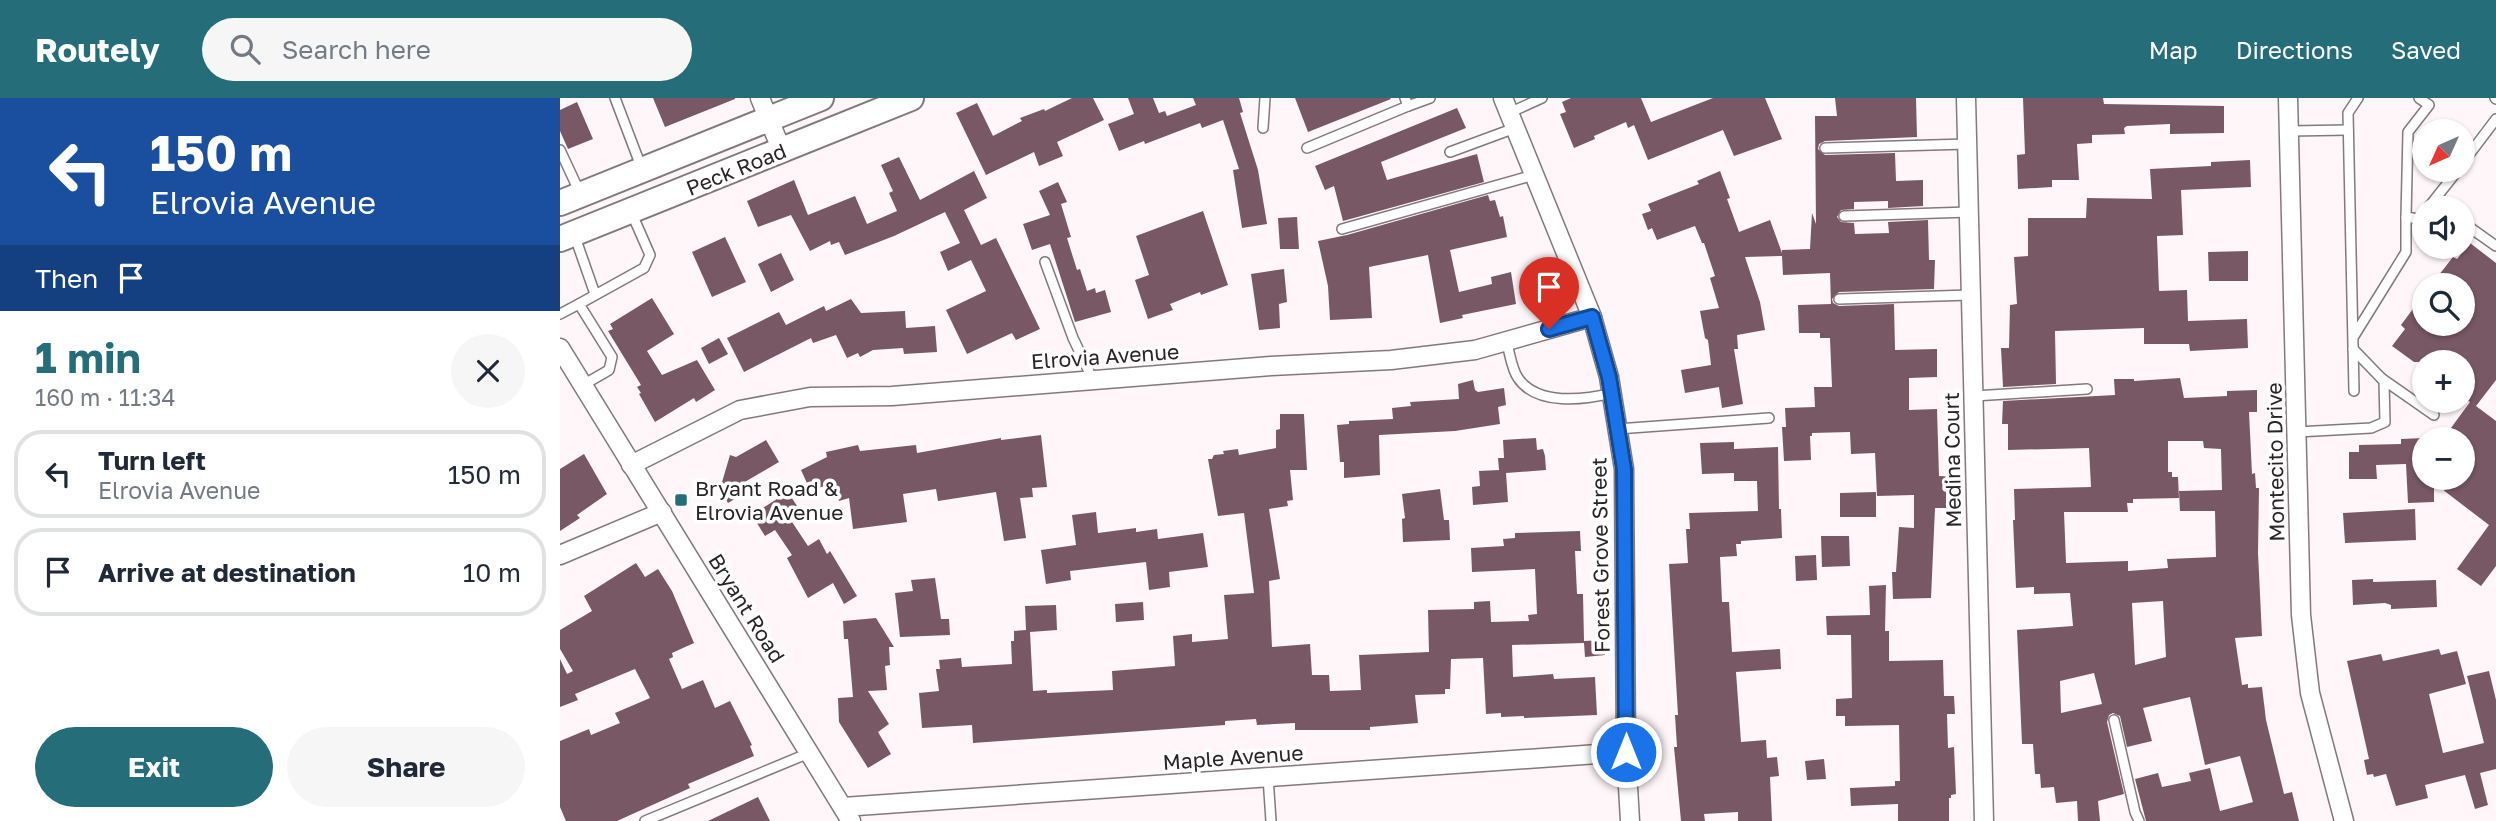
<!DOCTYPE html>
<html lang="en">
<head>
<meta charset="utf-8">
<style>
  body { margin:0; font-family:"Golos Text",sans-serif; background:#f6f6f7; color:#1f2937; height:100vh; display:flex; flex-direction:column; font-size:26px; white-space:nowrap }
  * { box-sizing:border-box; margin:0 }
  p { font-size:23px; color:#747a83 }
  .icon { flex:none; width:38px; height:38px; fill:none; stroke:currentColor; stroke-width:2; stroke-linecap:round; stroke-linejoin:round }
  .map { position:relative; flex:1; overflow:hidden }
  .panel { display:flex; flex-direction:column; background:#fff; width:560px }
  .panel>* { flex:none }
  .hud { background:#1a4fa0; color:#fff; overflow:hidden }
  .needle { width:46px; rotate:225deg }
  .buttons { position:absolute; left:1852px; top:21px; display:grid; gap:14px }
  .buttons a { display:grid; place-items:center; width:63px; height:63px; border-radius:50%; background:#fff; box-shadow:0 2px 5px #0004; font-size:35px }
  .pin { position:absolute; display:grid; place-items:center; width:60px; height:60px; color:#fff; margin:-72px -30px; border-radius:50% 50% 50% 0; rotate:-45deg; box-shadow:0 0 7px #0007 }
  .pin .icon { rotate:45deg }
  .me { position:absolute; width:77px; margin:-38px; rotate:0deg; stroke-linejoin:round; filter:drop-shadow(0 0 5px #0008) }
  .turn { display:flex; align-items:center; gap:24px; height:147px; padding:0 35px; font-size:32px }
  .turn .icon { width:91px; height:91px; stroke-width:2.5 }
  .turn b { display:block; font-size:49px; line-height:60px }
  .then { display:flex; align-items:center; height:66px; padding:0 35px; background:#0003; gap:14px; font-size:26px }
  .round { display:grid; place-items:center; flex:none; width:74px; height:74px; border-radius:37px; background:#f6f6f7 }
  .headline { display:flex; align-items:center; justify-content:space-between; height:119px; padding:0 35px }
  h1 { font-size:42px; font-weight:700; line-height:52px; color:#256e79 }
  .primary-button { display:flex; gap:14px; margin-top:auto; padding:14px 35px }
  .primary-button a { flex:1; height:80px; border-radius:42px; background:#256e79; color:#fff; font-size:28px; font-weight:700; line-height:80px; text-align:center }
  .primary-button a+a { background:#f6f6f7; color:#1f2937 }
  ul { padding:0; list-style:none }
  li { display:flex; align-items:center; gap:21px; height:88px; margin:0 14px 10px; padding:0 21px; border:4px solid #e0e1e3; border-radius:28px }
  li div { flex:1 }
  li b { display:block; font-size:26px }
  li em { font-style:normal }
  header { display:flex; align-items:center; gap:42px; box-sizing:border-box; height:98px; padding:0 35px; background:#256e79; color:#fff }
  header strong { font-size:33px }
  nav { display:flex; gap:38px; margin-inline-start:auto; font-size:24px }
  .search { width:490px; height:63px; background:#f6f6f7; display:flex; align-items:center; gap:18px; box-sizing:border-box; padding:0 24px; border-radius:38px; color:#747a83; font-size:26px }
  main { display:flex; flex:1; min-height:0 }
  .map>svg:first-child { display:block }
</style>
</head>
<body>
<header>
<strong>Routely</strong>
<div class="search"><svg class="icon" aria-label="search" viewBox="0 0 24 24"><circle cx="10" cy="10" r="6"/><path d="M15 15l6 6"/></svg>Search here</div>
<nav><a>Map</a><a>Directions</a><a>Saved</a></nav>
</header>
<main>
<section class="panel">
<div class="hud">
<div class="turn"><svg class="icon" aria-label="left" viewBox="0 0 24 24"><path d="M17 20v-9H6M10 6l-5 5 5 5"/></svg><div><b>150 m</b>Elrovia Avenue</div></div>
<div class="then">Then<svg class="icon" aria-label="arrive" viewBox="0 0 24 24"><path d="M6 21V4h12l-3 4 3 4H6"/></svg></div>
</div>
<div class="headline"><div><h1>1 min</h1><p>160 m · 11:34</p></div><a class="round"><svg class="icon" aria-label="close" viewBox="0 0 24 24"><path d="M6 6l12 12M18 6L6 18"/></svg></a></div>
<ul>
<li><svg class="icon" aria-label="left" viewBox="0 0 24 24"><path d="M17 20v-9H6M10 6l-5 5 5 5"/></svg><div><b>Turn left</b><p>Elrovia Avenue</p></div><em>150 m</em></li>
<li><svg class="icon" aria-label="arrive" viewBox="0 0 24 24"><path d="M6 21V4h12l-3 4 3 4H6"/></svg><div><b>Arrive at destination</b></div><em>10 m</em></li>
</ul>
<div class="primary-button"><a>Exit</a><a>Share</a></div>
</section>
<div class="map">
<svg width="1936" height="723" viewBox="0 0 1936 723">
  <rect width="100%" height="100%" fill="#fff6f9"/>
  <!-- building -->
  <g fill="#785864" fill-rule="evenodd">
    <polygon points="93,0 175,0 175,1 105,29"/>
    <polygon points="512,0 533,0 544,22 497,44 503,58 479,68 474,54 426,77 396,15 417,5 433,38 462,23 460,20 484,11 485,13"/>
    <polygon points="568,0 593,0 599,15 605,13 607,18 636,7 633,0 679,0 683,14 680,15 698,72 707,126 682,130 673,72 679,71 663,22 642,30 640,25 585,46 584,43 559,53 548,26 574,16"/>
    <polygon points="735,0 830,0 831,1 748,34"/>
    <polygon points="1011,0 1081,0 1091,24 1153,0 1205,0 1222,41 1174,58 1163,32 1088,62 1074,27 1068,30 1066,24 1034,38 1035,41 1014,50 1000,16 1006,14 1002,4"/>
    <polygon points="1275,0 1356,0 1357,39 1265,43 1259,46 1258,51 1265,57 1335,55 1336,83 1363,82 1363,108 1328,110 1328,103 1294,104 1294,111 1281,112 1277,119 1281,124 1294,125 1295,136 1329,135 1328,124 1368,122 1369,162 1375,162 1374,191 1279,194 1272,201 1273,205 1279,208 1334,206 1335,252 1377,251 1377,279 1349,280 1349,312 1377,311 1379,378 1396,379 1396,396 1386,396 1386,410 1375,410 1371,500 1333,501 1332,474 1336,474 1339,429 1354,430 1354,397 1317,398 1315,355 1291,356 1290,334 1252,335 1252,338 1250,338 1251,362 1224,363 1222,329 1226,329 1225,310 1255,309 1254,289 1272,289 1270,240 1260,240 1260,235 1239,235 1238,207 1271,206 1270,175 1223,177 1222,158 1185,159 1200,204 1205,232 1177,237 1178,251 1174,251 1183,306 1162,310 1159,289 1125,295 1121,272 1151,267 1148,242 1145,240 1140,213 1159,210 1150,180 1155,178 1144,145 1142,145 1135,128 1097,142 1092,130 1088,132 1082,116 1091,113 1088,106 1139,86 1137,83 1160,73 1170,100 1167,101 1179,134 1210,122 1222,155 1222,152 1250,151 1252,115 1256,126 1255,18 1277,18"/>
    <polygon points="1463,0 1543,0 1544,6 1664,8 1664,35 1610,36 1610,26 1567,28 1564,30 1565,36 1532,37 1532,45 1517,46 1519,82 1492,82 1492,89 1458,91 1457,57 1465,56"/>
    <polygon points="17,4 33,41 8,51 0,33 0,12"/>
    <polygon points="897,10 906,30 821,64 827,82 917,56 924,84 783,123 774,88 765,92 755,68"/>
    <polygon points="339,59 360,102 414,73 427,100 404,112 421,147 436,140 480,231 456,242 452,235 407,256 386,212 426,193 411,162 388,173 380,154 400,145 385,114 334,138 285,157 279,144 271,147 270,143 250,153 231,117 198,129 187,103 234,82 248,117 295,98 307,126 337,113 329,95 333,93 321,67"/>
    <polygon points="1690,62 1691,89 1621,92 1623,137 1597,138 1599,193 1627,192 1628,223 1687,221 1688,250 1630,253 1629,246 1584,246 1584,230 1495,233 1496,286 1443,289 1441,250 1449,250 1450,207 1457,206 1454,159 1468,158 1468,120 1526,120 1527,100 1592,101 1590,71 1651,68 1651,64"/>
    <polygon points="498,84 507,104 501,106 511,139 507,140 517,172 520,171 527,193 535,190 536,195 545,192 551,214 515,224 490,146 472,152 463,126 490,117 479,93"/>
    <polygon points="928,97 930,103 935,102 940,119 943,118 947,139 890,152 899,194 932,186 931,179 951,174 956,206 902,217 903,220 880,225 868,157 809,169 812,220 770,222 768,188 758,143 787,137"/>
    <polygon points="643,113 668,187 641,197 640,194 610,206 613,212 588,221 575,182 589,177 576,138"/>
    <polygon points="737,119 739,151 720,151 718,120"/>
    <polygon points="165,139 186,184 152,199 132,154"/>
    <polygon points="1910,145 1936,165 1936,282 1916,308 1936,323 1936,468 1921,488 1897,471 1929,427 1874,385 1874,404 1848,405 1846,366 1816,367 1817,381 1789,381 1789,354 1799,354 1799,347 1841,346 1841,341 1864,340 1864,380 1902,380 1902,341 1897,341 1888,334 1910,304 1902,298 1902,264 1854,264 1832,248 1845,231 1841,227 1864,196 1864,226 1902,226 1902,187 1871,187 1893,159 1897,161"/>
    <polygon points="1688,153 1688,183 1649,183 1648,154"/>
    <polygon points="221,155 234,182 211,194 198,166"/>
    <polygon points="724,171 727,204 719,206 720,230 699,232 691,176"/>
    <polygon points="92,200 114,236 87,253 102,277 137,262 155,292 136,304 134,300 95,324 79,296 81,295 77,289 81,287 48,233 53,231 50,226"/>
    <polygon points="291,201 301,215 345,213 346,230 375,228 377,254 344,256 343,250 313,252 300,259 298,255 287,260 276,237 253,245 251,240 184,274 167,240 219,214 226,227 264,208 266,213"/>
    <polygon points="159,240 168,256 149,266 141,250"/>
    <path d="M1620 280 1624 300 1667 298V293L1697 292V314H1689L1692 376 1695 375 1696 390H1699L1698 455 1702 538 1675 540 1682 587 1688 586V590L1702 589 1706 622 1724 696 1732 694 1739 723H1586L1575 681 1598 675 1602 689 1631 683 1629 675 1650 670 1660 713 1693 704 1680 658 1645 667 1630 599 1583 610 1592 643 1567 649 1560 618 1553 615 1549 617 1547 624 1564 696 1538 703 1540 723H1518L1517 703 1496 705 1494 689 1481 690 1480 676H1475L1473 646H1462L1457 532 1513 528 1510 495 1474 496V489L1456 490 1453 422H1455L1454 391 1531 389 1529 350 1448 352V326H1442L1443 303 1555 297 1554 281H1574V283ZM1608 343H1643L1644 350 1661 351 1662 392 1619 393 1620 413H1655L1656 459 1607 461 1608 470 1568 473V463L1506 465 1504 414H1568L1567 405H1573V401L1619 400 1618 379H1612V374H1608ZM1603 503 1606 559 1575 567 1572 505ZM1534 575 1542 606 1501 615 1500 583Z"/>
    <polygon points="913,282 915,292 918,294 944,290 946,307 938,309 940,326 895,333 819,337 820,377 784,380 784,364 780,364 777,327 789,326 789,323 833,321 832,310 851,308 850,304 899,301 898,286"/>
    <polygon points="720,316 744,316 747,372 730,372 733,402 727,403 728,408 709,411 720,481 709,483 712,549 750,546 752,577 769,577 770,593 801,592 799,557 869,554 868,512 914,511 914,504 930,503 931,524 969,523 968,517 977,516 975,471 912,474 911,450 944,448 943,441 955,440 955,435 1020,433 1021,453 1015,453 1017,496 1023,496 1024,543 1044,542 1045,557 1025,559 1024,545 952,547 953,579 993,576 994,581 1035,579 1037,617 964,620 964,618 941,619 941,615 926,616 923,560 891,561 890,591 885,591 885,596 855,597 858,625 810,629 810,632 735,632 735,625 697,627 696,621 665,623 665,627 413,645 412,627 362,630 359,595 379,593 376,571 380,571 379,562 401,560 402,569 452,566 451,543 454,543 454,533 466,532 465,508 496,507 497,532 470,534 473,593 487,592 487,595 553,592 552,573 615,568 613,538 632,536 632,544 668,541 664,497 694,495 684,415 658,418 648,361 652,361 654,357 664,356 663,353 678,351 679,357 716,350 716,332 720,331"/>
    <polygon points="481,337 487,389 472,390 473,399 460,400 466,440 444,443 436,394 378,403 376,391 343,396 347,424 293,431 289,400 279,403 272,384 251,394 241,372 267,359 266,354 298,347 300,353 356,347 357,355 441,340 441,342"/>
    <polygon points="976,340 977,352 983,351 985,358 986,372 946,375 948,404 913,407 912,389 920,388 919,373 939,372 938,360 944,360 943,342"/>
    <polygon points="206,342 219,364 183,385 188,393 168,405 160,391 170,357 176,359"/>
    <polygon points="1174,344 1174,351 1218,349 1219,411 1221,411 1222,440 1181,443 1181,446 1176,446 1177,458 1160,459 1162,504 1169,504 1172,554 1220,551 1221,571 1176,574 1181,644 1206,642 1207,660 1217,659 1219,678 1210,679 1212,723 1178,723 1178,714 1144,716 1145,723 1121,723 1114,649 1117,649 1115,617 1118,617 1109,466 1128,465 1126,431 1130,431 1129,415 1198,413 1197,383 1174,383 1174,375 1142,376 1140,345"/>
    <polygon points="24,356 47,396 17,417 20,420 0,433 0,371"/>
    <polygon points="880,391 884,422 889,422 890,442 843,444 842,421 845,420 842,396"/>
    <polygon points="228,394 237,408 226,415 248,448 259,441 267,456 270,453 297,498 284,506 273,485 248,500 227,460 232,457 215,432 205,438 192,417"/>
    <polygon points="1316,394 1316,419 1280,419 1280,395"/>
    <polygon points="1855,411 1856,442 1785,445 1783,415"/>
    <polygon points="536,414 538,435 576,430 576,434 597,431 598,441 643,435 648,469 609,474 610,489 589,492 586,464 510,473 511,482 486,486 481,452 516,447 512,417"/>
    <polygon points="1261,438 1289,438 1290,468 1262,469"/>
    <polygon points="1256,457 1257,482 1236,483 1235,458"/>
    <polygon points="76,465 85,479 98,471 112,493 134,545 112,555 113,559 109,561 122,591 143,582 155,610 170,603 192,647 190,648 194,658 128,686 130,690 57,723 6,723 0,709 0,643 29,631 31,637 60,625 55,615 90,600 75,571 15,596 18,602 0,609 0,561 7,576 13,573 0,551 0,532 32,513 24,498"/>
    <polygon points="375,480 381,521 389,521 390,537 340,539 335,495 353,493 351,482"/>
    <polygon points="1813,481 1813,484 1876,482 1877,509 1831,511 1831,507 1825,505 1793,507 1792,482"/>
    <polygon points="1326,487 1325,533 1329,533 1329,563 1383,562 1384,598 1394,598 1395,616 1387,616 1388,650 1394,649 1396,696 1391,697 1391,700 1389,700 1389,723 1338,723 1338,706 1291,708 1290,690 1335,688 1335,683 1340,683 1339,627 1285,628 1285,618 1276,618 1276,601 1292,600 1291,537 1267,537 1266,518 1310,517 1309,488"/>
    <polygon points="583,504 584,522 556,524 555,506"/>
    <polygon points="316,520 334,549 329,549 330,567 325,568 327,592 308,593 329,626 318,634 331,656 308,670 279,624 278,600 293,599 288,541 284,541 283,523"/>
    <polygon points="1879,551 1881,557 1897,553 1906,586 1869,596 1883,655 1924,645 1907,578 1929,573 1936,602 1936,671 1920,675 1928,707 1915,711 1905,677 1865,687 1868,700 1836,708 1826,676 1814,679 1813,676 1807,677 1804,662 1809,661 1787,563 1821,556 1823,563"/>
    <polygon points="1264,661 1266,681 1247,682 1245,663"/>
    <polygon points="198,699 210,723 148,723"/>
  </g>
  <g fill="none" stroke-linecap="round" stroke-linejoin="round">
    <!-- lane casing -->
    <g stroke="#83797c" stroke-width="12">
      <g id="lane">
        <polyline points="55,0 82,71"/>
        <polyline points="845,0 848,8 870,0"/>
        <polyline points="1859,0 1869,7 1848,34 1846,119 1864,122"/>
        <polyline points="1935,0 1936,1"/>
        <polyline points="949,15 982,0"/>
        <polyline points="703,30 705,0"/>
        <polyline points="1730,33 1788,32"/>
        <polyline points="747,50 848,8"/>
        <polyline points="1265,50 1407,46"/>
        <polyline points="0,52 20,95"/>
        <polyline points="890,54 955,30"/>
        <polyline points="1902,66 1936,21"/>
        <polyline points="1868,110 1898,72"/>
        <polyline points="1284,118 1409,114"/>
        <polyline points="1902,129 1912,131 1936,148"/>
        <polyline points="782,131 974,77"/>
        <polyline points="15,139 35,196"/>
        <polyline points="485,164 513,240 533,282"/>
        <polyline points="1279,201 1411,197"/>
        <polyline points="0,216 19,206"/>
        <polyline points="1794,238 1846,154 1846,119"/>
        <path d="M946 243C950 254 951 270 958 280 977 308 1024 302 1052 295"/>
        <polyline points="1821,280 1874,317"/>
        <polyline points="23,287 49,272 52,259 19,206 84,170 90,157 72,116"/>
        <polyline points="1794,293 1788,15 1798,0"/>
        <polyline points="1414,298 1527,291"/>
        <polyline points="1057,331 1209,320"/>
        <polyline points="1737,334 1811,330 1825,324 1824,283 1793,251"/>
        <polyline points="1554,622 1575,714 1579,723"/>
        <polyline points="708,679 711,723"/>
        <polyline points="85,723 249,655"/>
      </g>
    </g>
    <!-- street casing -->
    <g stroke="#83797c" stroke-width="21">
      <g id="street">
        <polyline points="200,0 222,53"/>
        <polyline points="943,0 1032,219 1049,279 1064,371 1066,654 1070,723"/>
        <polyline points="1406,0 1424,723"/>
        <polyline points="1728,0 1741,517 1750,595 1784,723"/>
        <polyline points="0,250 291,723"/>
        <polyline points="71,367 180,312 250,299 332,298 711,268 831,262 915,252 1032,219"/>
        <polyline points="0,457 102,414"/>
        <polyline points="283,709 1066,654"/>
      </g>
    </g>
    <!-- secondary casing -->
    <g stroke="#83797c" stroke-width="28">
      <g id="secondary">
        <polyline points="0,105 261,0"/>
        <polyline points="0,141 351,0"/>
      </g>
    </g>
    <!-- lane -->
    <use href="#lane" stroke="#fff" stroke-width="9"/>
    <!-- street -->
    <use href="#street" stroke="#fff" stroke-width="18"/>
    <!-- secondary -->
    <use href="#secondary" stroke="#fff" stroke-width="24"/>
  </g>
  <g fill="none" stroke-linecap="round" stroke-linejoin="round">
    <!-- route casing -->
    <g stroke="#114b97" stroke-width="18">
      <polyline id="route" points="989,231 1032,219 1049,279 1064,371 1066,654"/>
    </g>
    <!-- route -->
    <use href="#route" stroke="#1a73e8" stroke-width="12"/>
  </g>
  <!-- markers -->
  <rect fill="#256e79" stroke="#fff" stroke-width="2.5" x="114" y="395" width="14" height="14" rx="3.5"/>
  <g text-anchor="middle" dominant-baseline="central" stroke-width="7" stroke-linejoin="round" paint-order="stroke">
    <!-- street labels -->
    <g font-size="21" fill="#292426" stroke="#fff">
      <text transform="translate(176 71) rotate(-22)">Peck Road</text>
      <text transform="translate(545 258) rotate(-4)">Elrovia Avenue</text>
      <text transform="translate(1392 362) rotate(-91)">Medina Court</text>
      <text transform="translate(1715 364) rotate(-91)">Montecito Drive</text>
      <text transform="translate(1040 457) rotate(-91)">Forest Grove Street</text>
      <text transform="translate(187 510) rotate(58)">Bryant Road</text>
      <text transform="translate(673 659) rotate(-4)">Maple Avenue</text>
    </g>
    <!-- poi labels -->
    <g font-size="21" fill="#292426" stroke="#fff" text-anchor="start">
      <text x="135" y="390">Bryant Road &amp;<tspan x="135" dy="24">Elrovia Avenue</tspan></text>
    </g>
  </g>
</svg>
<div class="buttons">
<a><svg class="needle" viewBox="-14 -14 28 28"><path d="M0-13l5 13h-10z" fill="#e53935"/><path d="M0 13l5-13h-10z" fill="#747a83"/></svg></a>
<a><svg class="icon" aria-label="sound" viewBox="0 0 24 24"><path d="M4 9h4l5-4v14l-5-4H4zM17 9q2 3 0 6"/></svg></a>
<a><svg class="icon" aria-label="search" viewBox="0 0 24 24"><circle cx="10" cy="10" r="6"/><path d="M15 15l6 6"/></svg></a>
<a>+</a>
<a>−</a>
</div>
<div class="pin" style="left:989px;top:231px;background:#d93025"><svg class="icon" aria-label="arrive" viewBox="0 0 24 24"><path d="M6 21V4h12l-3 4 3 4H6"/></svg></div>
<svg class="me" style="left:1066px;top:654px" viewBox="-20 -20 40 40"><circle r="17" fill="#1a73e8" stroke="#fff" stroke-width="3"/><path d="M0-11L8 9 0 5-8 9z" fill="#fff"/></svg>
</div>
</main>
</body>
</html>
